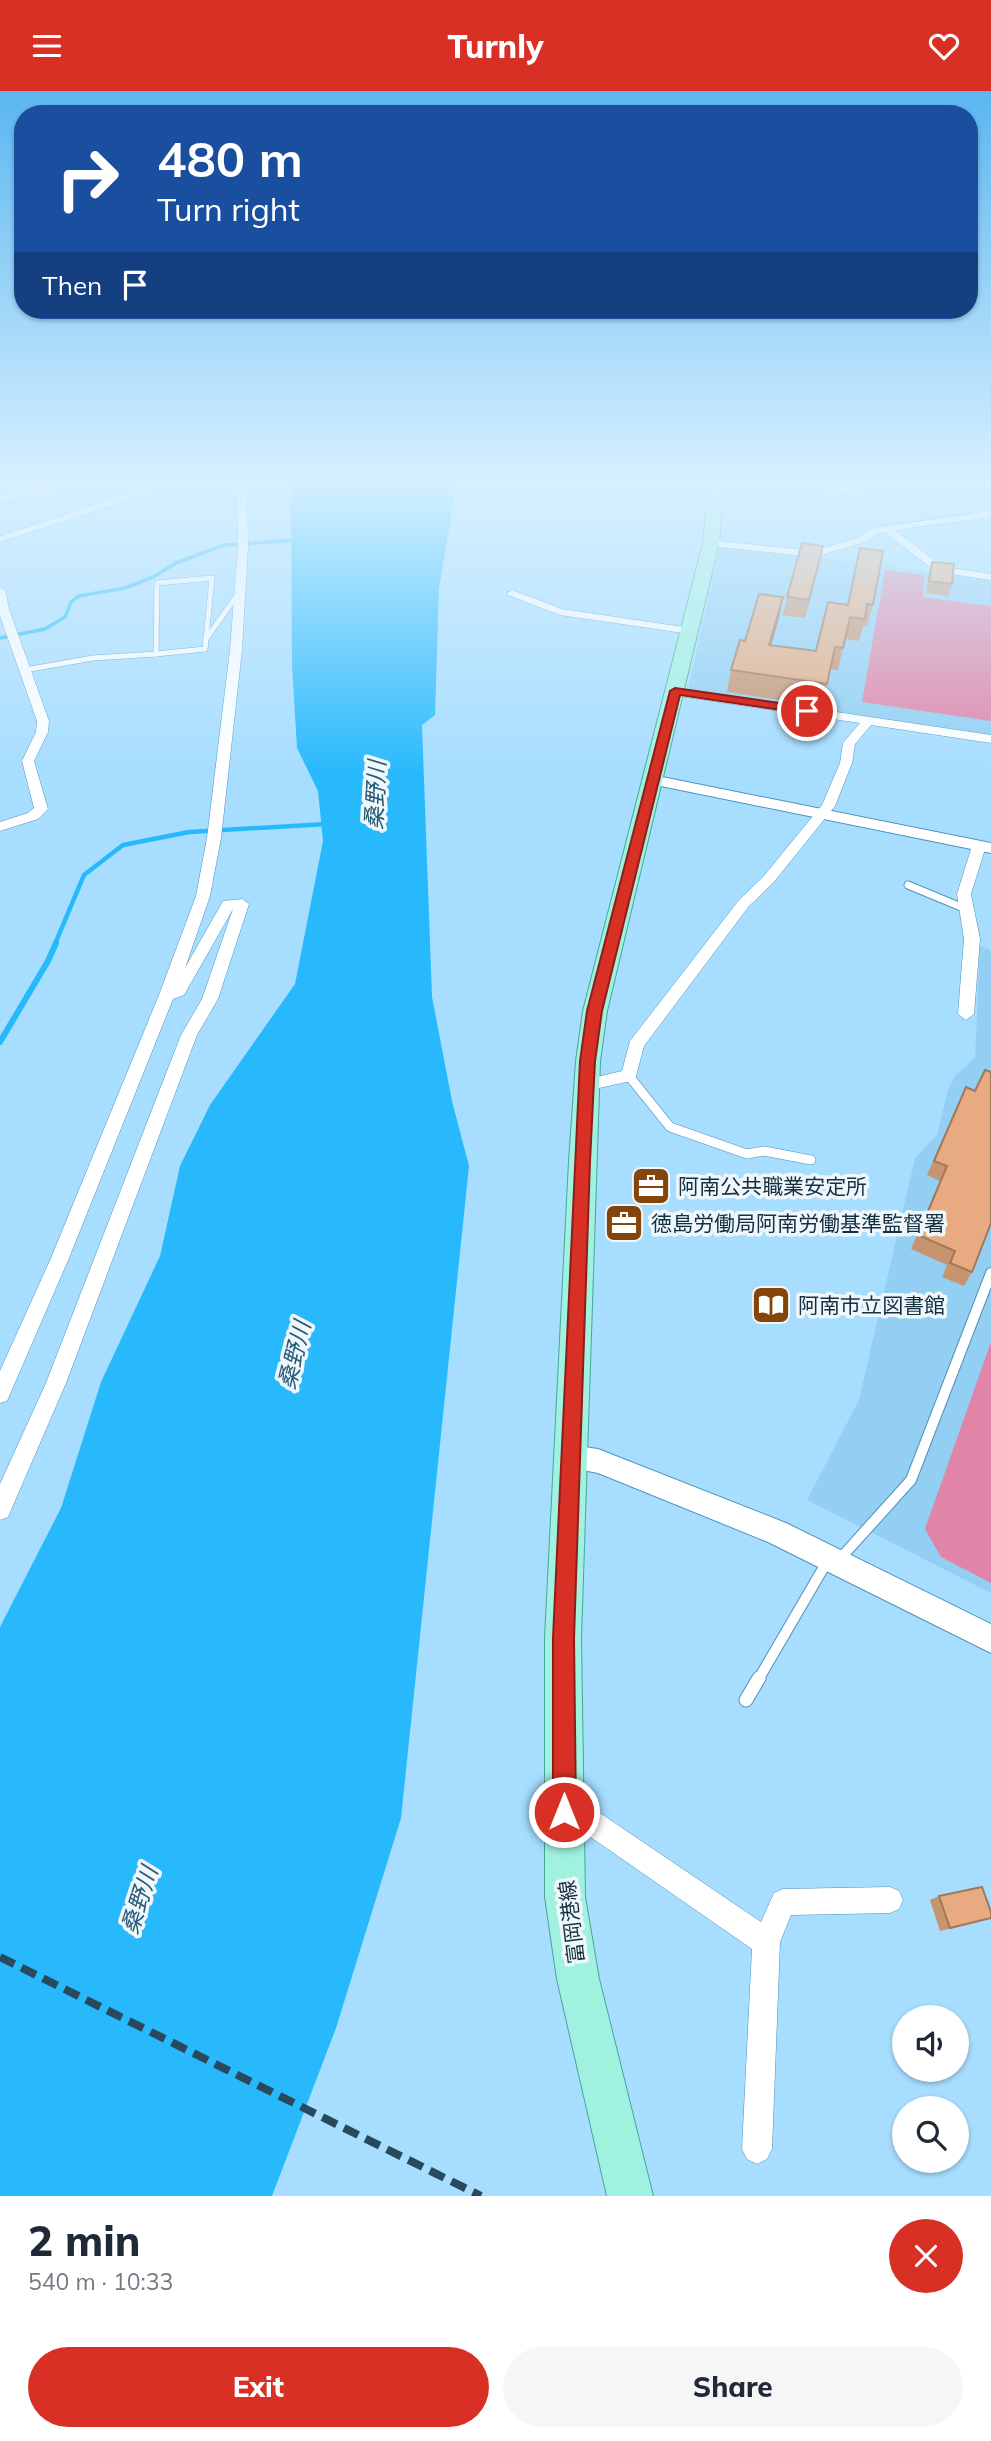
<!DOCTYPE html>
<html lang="en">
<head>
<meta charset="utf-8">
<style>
  body { margin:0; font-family:Mulish,"Noto Sans JP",sans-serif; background:#f6f6f7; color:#1f2937; height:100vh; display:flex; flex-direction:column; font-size:26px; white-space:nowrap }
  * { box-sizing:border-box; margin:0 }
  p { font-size:23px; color:#747a83 }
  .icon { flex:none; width:38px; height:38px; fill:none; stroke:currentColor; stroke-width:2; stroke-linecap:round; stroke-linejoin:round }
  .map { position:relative; height:2105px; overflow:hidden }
  .details { display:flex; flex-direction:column; background:#fff; flex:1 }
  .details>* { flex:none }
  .banner { position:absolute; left:14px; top:14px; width:964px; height:214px; border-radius:28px; box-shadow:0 2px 5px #0004; background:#1a4fa0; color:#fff; overflow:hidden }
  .controls { position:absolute; left:892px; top:1914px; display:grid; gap:14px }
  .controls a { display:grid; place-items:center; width:77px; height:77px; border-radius:50%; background:#fff; box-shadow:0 2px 5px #0004; font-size:35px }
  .pin { position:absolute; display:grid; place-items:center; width:60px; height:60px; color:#fff; margin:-30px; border:4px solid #fff; border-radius:50%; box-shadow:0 2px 7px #0007 }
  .me { position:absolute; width:77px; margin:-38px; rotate:0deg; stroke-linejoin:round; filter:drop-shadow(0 0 5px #0008) }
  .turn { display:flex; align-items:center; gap:24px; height:147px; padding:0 28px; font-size:32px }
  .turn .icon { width:91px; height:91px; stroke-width:2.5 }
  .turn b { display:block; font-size:49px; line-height:60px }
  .then { display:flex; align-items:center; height:66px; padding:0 28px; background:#0003; gap:14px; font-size:26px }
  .round { display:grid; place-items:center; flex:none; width:74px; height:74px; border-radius:37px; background:#f6f6f7 }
  .summary { display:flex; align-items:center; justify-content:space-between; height:119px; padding:0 28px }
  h1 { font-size:42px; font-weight:800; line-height:52px }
  .button { display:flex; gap:14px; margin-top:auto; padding:14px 28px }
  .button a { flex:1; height:80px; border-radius:42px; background:#d93025; color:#fff; font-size:28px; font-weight:800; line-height:80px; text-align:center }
  .button a+a { background:#f6f6f7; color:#1f2937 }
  header { display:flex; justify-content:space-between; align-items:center; height:91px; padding:0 28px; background:#d93025; color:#fff; font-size:32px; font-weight:800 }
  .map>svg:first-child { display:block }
</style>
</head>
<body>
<header><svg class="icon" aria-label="menu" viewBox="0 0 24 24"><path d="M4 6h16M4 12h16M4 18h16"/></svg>Turnly<svg class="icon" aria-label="heart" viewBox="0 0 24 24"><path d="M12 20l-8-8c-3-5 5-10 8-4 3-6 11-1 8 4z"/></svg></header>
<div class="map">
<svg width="991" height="2105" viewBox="0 0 991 2105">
  <rect width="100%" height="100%" fill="#a7ddff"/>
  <!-- built -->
  <g fill="#93cff3">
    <polygon points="720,455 991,488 991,644 688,599"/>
    <polygon points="980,855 991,859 991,1502 807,1409 859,1309 915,1067 937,1044 948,999 955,985 975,967"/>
  </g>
  <!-- green -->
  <g fill="#e085a8">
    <polygon points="885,479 925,484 923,506 991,515 991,630 862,611"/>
    <polygon points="991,1251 991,1492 941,1466 925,1438"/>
  </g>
  <!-- water -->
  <polygon fill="#28b9fd" points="291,389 454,389 455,403 439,497 435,624 422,634 432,906 452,1010 469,1075 401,1727 336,1937 272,2105 0,2105 0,1536 61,1417 101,1291 160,1165 180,1075 210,1014 295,893 323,750 318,700 297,657 292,575"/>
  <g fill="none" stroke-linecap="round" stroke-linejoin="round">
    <!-- stream-far2 -->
    <polyline stroke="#28b9fd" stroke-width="3.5" points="0,547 45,538 65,526 71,511 79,505 125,497 153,486 176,472 224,454 301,449"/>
    <!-- stream-far1 -->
    <polyline stroke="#28b9fd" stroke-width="4.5" points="55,853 84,784 123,754 189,741 327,733"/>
    <!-- stream -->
    <polyline stroke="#28b9fd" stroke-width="6" points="0,951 48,870 56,852"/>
    <!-- service-far4 casing -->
    <g stroke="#4e93ba" stroke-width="6">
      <g id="service-far4">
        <polyline points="782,389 857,401 862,389"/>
        <polygon points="212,487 205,558 156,563 157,492"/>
        <polyline points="206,548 238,503"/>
        <polyline points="25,579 93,567 156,563"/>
      </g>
    </g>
    <!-- service-far3 casing -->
    <g stroke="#4e93ba" stroke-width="9">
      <polyline id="service-far3" points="908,794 966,818"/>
    </g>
    <!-- service-far2 casing -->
    <g stroke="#4e93ba" stroke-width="10">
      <polyline id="service-far2" points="629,985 670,1036 747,1063 764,1060 811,1069"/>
    </g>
    <!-- service-far1 casing -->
    <g stroke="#4e93ba" stroke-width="12">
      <g id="service-far1">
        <polyline points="838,1470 911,1389 991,1182"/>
        <polyline points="758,1589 828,1469"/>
      </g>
    </g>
    <!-- service casing -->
    <g stroke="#4e93ba" stroke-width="15">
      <polyline id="service" points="746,1609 759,1587"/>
    </g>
    <!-- minor casing -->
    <g stroke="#4e93ba" stroke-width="1">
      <g id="minor">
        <polygon points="45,389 55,389 59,396 45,404 0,410 0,404 43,398 49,395"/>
        <polygon points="151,389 161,389 162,394 152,401 0,451 0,445 146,397 152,393"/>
        <polygon points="237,389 247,389 248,456 242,559 221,747 210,805 185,877 223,810 242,808 249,813 218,908 197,944 66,1292 8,1426 0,1429 0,1393 46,1292 181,944 202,908 233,818 184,904 173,908 69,1167 7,1310 0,1312 0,1280 51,1167 159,904 196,805 207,747 230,559 238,456"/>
        <polygon points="681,389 695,389 723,401 715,403"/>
        <polygon points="981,389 991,389 991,402 988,401"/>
        <polygon points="991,420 991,426 894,439 944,476 991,483 991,489 937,481 884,441 876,443 866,451 813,466 711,455 706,452 711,449 813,460 858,447 873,437"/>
        <polygon points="0,496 5,499 9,518 49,630 48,641 34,670 48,718 38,728 0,740 0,731 28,722 34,717 22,670 36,641 37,630 0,525"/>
        <polygon points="512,499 562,518 690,537 696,540 690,543 560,524 508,504 507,502"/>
        <polygon points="675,597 991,644 991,652 871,634 855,653 852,672 835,715 773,792 749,815 644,955 635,989 586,1000 580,998 578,994 580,990 622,980 630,950 739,809 763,786 822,714 840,672 843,652 860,632 671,604 669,601"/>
        <polygon points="979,751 986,755 971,803 980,848 974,923 966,929 958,923 964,848 957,803 972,755"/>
        <polygon points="564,1708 594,1718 761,1831 774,1802 783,1798 890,1796 899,1800 903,1809 899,1818 890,1822 791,1824 780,1851 772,2058 767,2068 757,2073 747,2068 742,2058 752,1858 579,1738 555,1730 551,1721 555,1712"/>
      </g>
    </g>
    <!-- tertiary casing -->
    <g stroke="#4e93ba" stroke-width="2">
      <g id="tertiary">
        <polygon points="652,684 991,752 991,762 646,692 644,689 646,686"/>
        <polygon points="571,1354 598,1358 786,1432 991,1533 991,1562 768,1451 598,1382 562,1375 558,1366 562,1357"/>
      </g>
    </g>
    <!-- primary casing -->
    <g stroke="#46a799" stroke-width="2">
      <polygon id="primary" points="710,389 724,389 719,452 607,920 600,970 581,1547 585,1806 599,1888 653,2105 607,2105 557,1888 545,1806 545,1547 569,1070 576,970 583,920 703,452"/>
    </g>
    <!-- service-far4 -->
    <use href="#service-far4" stroke="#fff" stroke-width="5"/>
    <!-- service-far3 -->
    <use href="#service-far3" stroke="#fff" stroke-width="7"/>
    <!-- service-far2 -->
    <use href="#service-far2" stroke="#fff" stroke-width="9"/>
    <!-- service-far1 -->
    <use href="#service-far1" stroke="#fff" stroke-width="10"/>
    <!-- service -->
    <use href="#service" stroke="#fff" stroke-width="13"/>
    <!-- minor -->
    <use href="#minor" fill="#fff" fill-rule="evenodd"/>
    <!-- tertiary -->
    <use href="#tertiary" fill="#fff" fill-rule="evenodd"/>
    <!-- primary -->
    <use href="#primary" fill="#a0f1df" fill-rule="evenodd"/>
    <!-- rail -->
    <polyline stroke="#294a5d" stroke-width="8" stroke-dasharray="16 8" stroke-linecap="butt" points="0,1866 481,2105"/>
  </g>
  <!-- wall -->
  <g fill="#c8936f">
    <polygon points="860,457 873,514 867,535 863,535 859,550 845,548 838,579 830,578 822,615 727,601 731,579 745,550 783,506 779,527 771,554 816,560 848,513"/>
    <polygon points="932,471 952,493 948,505 926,502 929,483"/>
    <polygon points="819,472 805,527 783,524 787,506"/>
    <polygon points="985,979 972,1181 964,1195 942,1186 947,1174 911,1158 940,1090 927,1084 966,996 975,999"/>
    <polygon points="939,1805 991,1827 940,1840 930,1809"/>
  </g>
  <!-- shaded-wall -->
  <g fill="#a2785a">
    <polygon points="823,455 819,472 805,527 809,509"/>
    <polygon points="783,506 779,527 765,575 769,554"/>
  </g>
  <!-- building -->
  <g fill="#e8ab81" stroke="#a2785a" stroke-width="2">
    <polygon points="802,452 823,455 809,509 787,506"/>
    <polygon points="860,457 883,460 873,514 867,513 865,528 850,526 843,557 835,556 827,593 731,579 740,549 745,550 759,503 783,506 769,554 816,560 828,511 848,514"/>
    <polygon points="932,471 954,473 952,493 929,490"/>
    <polygon points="985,979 991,981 991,1132 972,1181 950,1172 955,1160 918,1144 947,1075 934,1070 966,996 975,1000"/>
    <polygon points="982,1796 991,1821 991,1827 950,1837 939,1805"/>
  </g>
  <!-- sky -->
  <linearGradient id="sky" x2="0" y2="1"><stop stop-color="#5bb6f0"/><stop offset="0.57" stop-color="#d7f0ff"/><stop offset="1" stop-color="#d7f0ff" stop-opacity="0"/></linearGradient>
  <rect width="991" height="684" fill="url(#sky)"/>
  <!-- route -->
  <polygon fill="#d93025" stroke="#8d1f18" stroke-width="2" points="675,597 807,616 813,620 807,623 680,604 602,920 595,970 590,1070 574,1547 576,1721 572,1729 564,1732 556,1729 553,1721 553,1547 580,970 587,920 670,600"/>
  <!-- icons -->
  <defs>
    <g id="office-square" transform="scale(2.0125)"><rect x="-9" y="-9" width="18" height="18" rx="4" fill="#85450a" stroke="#f0f7fb"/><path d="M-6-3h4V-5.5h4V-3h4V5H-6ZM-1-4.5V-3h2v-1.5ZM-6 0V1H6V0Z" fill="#fff"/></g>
    <g id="library-square" transform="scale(2.0125)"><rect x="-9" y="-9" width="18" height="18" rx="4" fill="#85450a" stroke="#f0f7fb"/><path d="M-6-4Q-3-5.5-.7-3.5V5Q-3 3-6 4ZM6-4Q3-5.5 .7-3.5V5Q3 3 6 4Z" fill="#fff"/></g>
  </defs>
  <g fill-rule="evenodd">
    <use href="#office-square" x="651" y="1095"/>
    <use href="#office-square" x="624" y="1132"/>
    <use href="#library-square" x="771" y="1214"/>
  </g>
  <g text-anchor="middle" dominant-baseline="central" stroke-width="7" stroke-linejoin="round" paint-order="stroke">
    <!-- poi labels -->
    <g font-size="21" fill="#133040" stroke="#f0f7fb" text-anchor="start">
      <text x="678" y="1095">阿南公共職業安定所</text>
      <text x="651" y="1132">徳島労働局阿南労働基準監督署</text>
      <text x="798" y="1214">阿南市立図書館</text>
    </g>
    <!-- street labels -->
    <g font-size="21" fill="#133040" stroke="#f0f7fb">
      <text transform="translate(571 1831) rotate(-97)">富岡港線</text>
    </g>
    <!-- water labels -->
    <g font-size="23" font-style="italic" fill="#275a77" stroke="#f0f7fb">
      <text transform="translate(375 704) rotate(-87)">桑野川</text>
      <text transform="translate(294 1264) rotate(-76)">桑野川</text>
      <text transform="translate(139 1809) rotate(-72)">桑野川</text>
    </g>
  </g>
</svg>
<div class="controls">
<a><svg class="icon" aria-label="sound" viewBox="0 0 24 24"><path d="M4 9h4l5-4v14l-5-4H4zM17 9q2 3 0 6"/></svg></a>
<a><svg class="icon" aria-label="search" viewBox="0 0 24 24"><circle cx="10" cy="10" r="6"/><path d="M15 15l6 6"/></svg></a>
</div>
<div class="pin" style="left:807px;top:620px;background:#d93025"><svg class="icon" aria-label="arrive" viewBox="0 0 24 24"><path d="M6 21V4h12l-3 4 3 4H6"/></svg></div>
<svg class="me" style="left:564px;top:1721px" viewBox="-20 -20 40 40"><circle r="17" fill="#d93025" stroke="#fff" stroke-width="3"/><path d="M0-11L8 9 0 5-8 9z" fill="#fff"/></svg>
<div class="banner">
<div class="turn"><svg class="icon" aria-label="right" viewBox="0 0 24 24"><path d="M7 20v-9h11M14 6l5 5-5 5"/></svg><div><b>480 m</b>Turn right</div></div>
<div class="then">Then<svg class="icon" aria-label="arrive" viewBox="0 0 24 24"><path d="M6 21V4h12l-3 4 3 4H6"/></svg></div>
</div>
</div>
<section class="details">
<div class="summary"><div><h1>2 min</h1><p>540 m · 10:33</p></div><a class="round" style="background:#d93025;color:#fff"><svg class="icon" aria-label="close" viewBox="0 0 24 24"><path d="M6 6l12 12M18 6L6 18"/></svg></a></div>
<div class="button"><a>Exit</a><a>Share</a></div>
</section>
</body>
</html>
